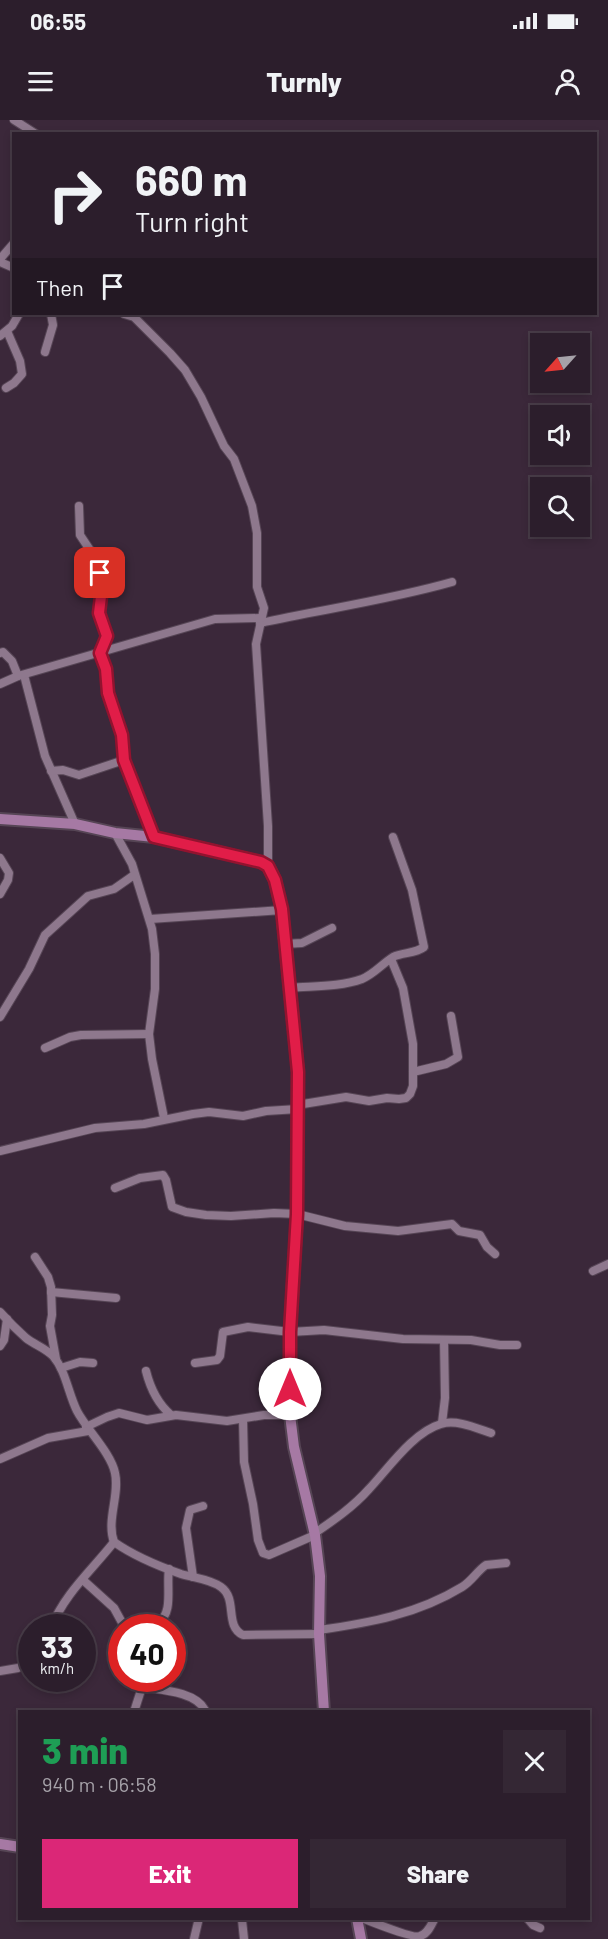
<!DOCTYPE html>
<html lang="en">
<head>
<meta charset="utf-8">
<style>
  body { margin:0; font-family:Barlow,sans-serif; background:#342734; color:#f1f3f6; height:100vh; display:flex; flex-direction:column; font-size:22px; white-space:nowrap }
  * { box-sizing:border-box; margin:0 }
  p { font-size:20px; color:#a6a2a9 }
  .icon { flex:none; width:33px; height:33px; fill:none; stroke:currentColor; stroke-width:2; stroke-linecap:round; stroke-linejoin:round }
  .map { position:relative; flex:1; overflow:hidden }
  .panel { position:absolute; left:18px; top:1590px; width:572px; height:210px; display:flex; flex-direction:column; background:#2c1e2c; border-radius:0px; box-shadow:0 3px 9px #0003,0 0 0 2px #483c48 }
  .panel>* { flex:none }
  .top-card { position:absolute; left:12px; top:12px; width:585px; height:183px; border-radius:0px; box-shadow:0 3px 9px #0003,0 0 0 2px #483c48; background:#2c1e2c; color:#f1f3f6; overflow:hidden }
  .needle { width:39px; rotate:243deg }
  .tools { position:absolute; left:530px; top:213px; display:grid; gap:12px }
  .tools a { display:grid; place-items:center; width:60px; height:60px; border-radius:0px; background:#2c1e2c; box-shadow:0 3px 9px #0003,0 0 0 2px #483c48; font-size:30px }
  .speed { position:absolute; left:18px; top:1494px; display:flex; gap:12px; font-size:30px; font-weight:700; text-align:center }
  .speed>* { display:grid; place-content:center; width:78px; height:78px; border-radius:50%; background:#2c1e2c; box-shadow:0 3px 9px #0003,0 0 0 2px #483c48; line-height:1 }
  .speed small { font-size:15px; font-weight:400 }
  .speed .limit { border:9px solid #d22; background:#fff; color:#111 }
  .pin { position:absolute; display:grid; place-items:center; width:51px; height:51px; color:#fff; margin:-26px; border-radius:12px; box-shadow:0 3px 9px #0006 }
  .me { position:absolute; width:66px; margin:-33px; rotate:0deg; stroke-linejoin:round; filter:drop-shadow(0 0 4px #0008) }
  .turn { display:flex; align-items:center; gap:21px; height:126px; padding:0 24px; font-size:27px }
  .turn .icon { width:78px; height:78px; stroke-width:2.5 }
  .turn b { display:block; font-size:42px; line-height:51px }
  .then { display:flex; align-items:center; height:57px; padding:0 24px; background:#0003; gap:12px; font-size:22px }
  .round { display:grid; place-items:center; flex:none; width:63px; height:63px; border-radius:0px; background:#342734 }
  .headline { display:flex; align-items:center; justify-content:space-between; height:102px; padding:0 24px }
  h1 { font-size:36px; font-weight:800; line-height:45px; color:#1e9e55 }
  .action { display:flex; gap:12px; margin-top:auto; padding:12px 24px }
  .action a { flex:1; height:69px; border-radius:0px; background:#db2777; color:#fff; font-size:24px; font-weight:800; line-height:69px; text-align:center }
  .action a+a { background:#342734; color:#f1f3f6 }
  .status { display:flex; justify-content:space-between; align-items:center; height:42px; padding:0 30px; background:#2c1e2c; direction:ltr }
  .status svg { height:16px; fill:currentColor }
  header { display:flex; justify-content:space-between; align-items:center; height:78px; padding:0 24px; background:#2c1e2c; font-size:27px; font-weight:800 }
  .map>svg:first-child { display:block }
</style>
</head>
<body>
<div class="status"><b>06:55</b><svg viewBox="0 0 49 12"><path d="M0 12V9h3v3zM5 12V6h3v6zM10 12V3h3v9zM15 12V0h3v12zM26 1h20v11H26zM47 4h2v5h-2z"/></svg></div>
<header><svg class="icon" aria-label="menu" viewBox="0 0 24 24"><path d="M4 6h16M4 12h16M4 18h16"/></svg>Turnly<svg class="icon" aria-label="person" viewBox="0 0 24 24"><circle cx="12" cy="8" r="4"/><path d="M4 21q1-7 8-7t8 7"/></svg></header>
<div class="map">
<svg width="608" height="1819" viewBox="0 0 608 1819">
  <rect width="100%" height="100%" fill="#3b283a"/>
  <g fill="none" stroke-linecap="round" stroke-linejoin="round">
    <!-- street casing -->
    <g stroke="#564555" stroke-width="10">
      <g id="street">
        <polyline points="14,0 36,14"/>
        <polyline points="0,139 14,123"/>
        <polyline points="0,142 14,148"/>
        <polyline points="124,194 134,197 170,233 185,250 201,277 224,326 234,339 252,386 257,413 257,467 264,488 256,524 268,706 268,746"/>
        <polyline points="0,216 12,206 19,194"/>
        <polyline points="45,232 53,205 51,194"/>
        <polyline points="6,268 14,263 22,254 20,241 7,211"/>
        <polyline points="79,386 80,415 98,442 102,468 99,493 107,516 101,533 106,548 108,573 122,615 124,640 154,717"/>
        <path d="M260 503C324 489 389 480 452 462"/>
        <polyline points="0,533 3,532 12,541 18,556"/>
        <polyline points="24,555 45,636 75,704"/>
        <polyline points="0,564 18,556 215,499 261,498"/>
        <polyline points="51,651 63,650 79,655 124,640"/>
        <polyline points="115,713 132,744 152,809 155,834 155,869 149,914 152,939 164,998"/>
        <polyline points="0,738 9,753 8,760 0,774"/>
        <polyline points="150,799 282,790"/>
        <polyline points="285,824 302,823 332,808"/>
        <path d="M291 868C314 866 340 867 362 859 374 854 382 844 393 837 403 832 415 834 424 827L412 770 393 717"/>
        <polyline points="0,897 29,849 45,815 88,776 114,769 134,755"/>
        <polyline points="45,928 70,917 81,915 149,914"/>
        <polyline points="413,952 446,944 458,937 451,896"/>
        <polyline points="297,985 346,977 369,981 387,978 399,979 406,978 410,974 413,966 413,924 403,868 391,839"/>
        <polyline points="0,1031 95,1008 144,1004 193,994 209,992 243,996 266,991 298,989"/>
        <polyline points="115,1068 140,1058 163,1055 166,1060 172,1087 186,1092 206,1095 231,1096 274,1093 297,1094 345,1106 398,1111 452,1104 459,1111 480,1115 487,1127 495,1134"/>
        <polyline points="35,1137 48,1157 51,1167 52,1195 50,1206 56,1239"/>
        <polyline points="593,1151 608,1144"/>
        <polyline points="51,1172 116,1178"/>
        <path d="M0 1192C8 1201 17 1210 26 1218 35 1225 45 1228 53 1236 66 1251 68 1273 77 1291 87 1310 111 1333 115 1353 120 1375 106 1400 114 1422 134 1436 158 1446 181 1454 194 1458 210 1459 221 1467 238 1479 224 1506 243 1515L319 1514"/>
        <polyline points="0,1226 4,1220 7,1199"/>
        <polyline points="195,1243 217,1240 220,1236 223,1212 248,1207 290,1212 324,1210 403,1219 471,1220 500,1225 517,1225"/>
        <polyline points="61,1248 80,1242 93,1243"/>
        <path d="M146 1251C150 1267 158 1284 171 1295"/>
        <polyline points="243,1299 244,1342 253,1384 258,1420 263,1433 269,1435 315,1415"/>
        <polyline points="442,1303 445,1278 444,1220"/>
        <polyline points="86,1307 107,1297 119,1293 147,1300 176,1295 227,1301 264,1295 290,1295"/>
        <polyline points="0,1339 48,1318 88,1311"/>
        <path d="M315 1413C334 1400 353 1387 369 1369 388 1349 413 1312 441 1304 456 1299 476 1308 491 1313"/>
        <polyline points="193,1457 186,1408 190,1390 203,1386"/>
        <polyline points="83,1460 114,1488 125,1508"/>
        <path d="M158 1503C174 1493 166 1466 169 1449"/>
        <path d="M51 1508C64 1474 92 1450 114 1422"/>
        <path d="M319 1510C369 1503 418 1494 462 1467 472 1461 477 1451 486 1445L506 1443"/>
        <polyline points="0,1551 18,1548 32,1540"/>
        <path d="M142 1567C160 1570 195 1571 205 1590"/>
        <polyline points="134,1592 142,1567 140,1558"/>
        <path d="M362 1798C372 1802 414 1819 420 1816 428 1814 431 1805 435 1798"/>
        <polyline points="527,1798 533,1805 540,1808"/>
        <polyline points="242,1800 244,1819"/>
        <polyline points="194,1819 199,1798"/>
      </g>
    </g>
    <!-- secondary casing -->
    <g stroke="#564555" stroke-width="14">
      <g id="secondary">
        <polyline points="0,699 75,704 115,713 154,717 261,742 268,746 275,760 282,790 298,952 297,1094 290,1212 290,1295 294,1327 315,1415 320,1456 319,1514 324,1592"/>
        <polyline points="0,1724 20,1727"/>
        <polyline points="357,1798 361,1819"/>
      </g>
    </g>
    <!-- street -->
    <use href="#street" stroke="#8e788d" stroke-width="8"/>
    <!-- secondary -->
    <use href="#secondary" stroke="#a679a4" stroke-width="10"/>
  </g>
  <g fill="none" stroke-linecap="round" stroke-linejoin="round">
    <!-- route casing -->
    <g stroke="#92132f" stroke-width="15">
      <polyline id="route" points="100,453 102,468 99,493 107,516 100,533 106,549 108,573 122,615 124,640 154,717 261,742 268,746 275,760 282,789 298,952 297,1094 290,1212 290,1269"/>
    </g>
    <!-- route -->
    <use href="#route" stroke="#e11d48" stroke-width="10"/>
  </g>
</svg>
<div class="tools">
<a><svg class="needle" viewBox="-14 -14 28 28"><path d="M0-13l5 13h-10z" fill="#e53935"/><path d="M0 13l5-13h-10z" fill="#a6a2a9"/></svg></a>
<a><svg class="icon" aria-label="sound" viewBox="0 0 24 24"><path d="M4 9h4l5-4v14l-5-4H4zM17 9q2 3 0 6"/></svg></a>
<a><svg class="icon" aria-label="search" viewBox="0 0 24 24"><circle cx="10" cy="10" r="6"/><path d="M15 15l6 6"/></svg></a>
</div>
<div class="speed"><div>33<small>km/h</small></div><div class="limit">40</div></div>
<div class="pin" style="left:100px;top:453px;background:#d93025"><svg class="icon" aria-label="arrive" viewBox="0 0 24 24"><path d="M6 21V4h12l-3 4 3 4H6"/></svg></div>
<svg class="me" style="left:290px;top:1269px" viewBox="-20 -20 40 40"><circle r="19" fill="#fff"/><path d="M0-13L10 11 0 6-10 11z" fill="#e11d48"/></svg>
<div class="top-card">
<div class="turn"><svg class="icon" aria-label="right" viewBox="0 0 24 24"><path d="M7 20v-9h11M14 6l5 5-5 5"/></svg><div><b>660 m</b>Turn right</div></div>
<div class="then">Then<svg class="icon" aria-label="arrive" viewBox="0 0 24 24"><path d="M6 21V4h12l-3 4 3 4H6"/></svg></div>
</div>
<section class="panel">
<div class="headline"><div><h1>3 min</h1><p>940 m · 06:58</p></div><a class="round"><svg class="icon" aria-label="close" viewBox="0 0 24 24"><path d="M6 6l12 12M18 6L6 18"/></svg></a></div>
<div class="action"><a>Exit</a><a>Share</a></div>
</section>
</div>
</body>
</html>
